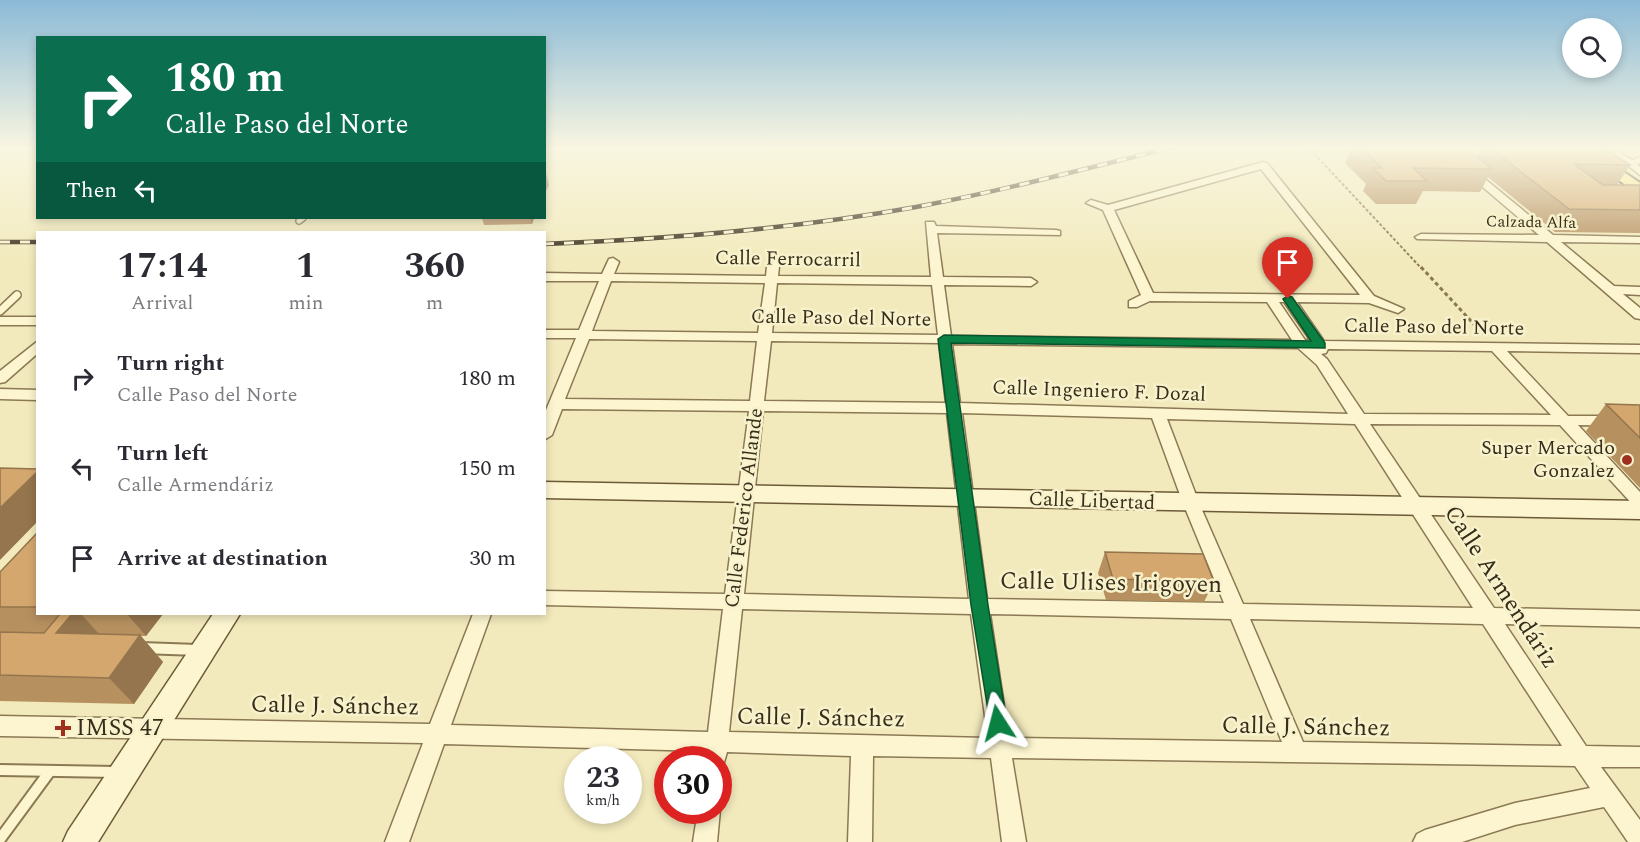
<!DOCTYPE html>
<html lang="en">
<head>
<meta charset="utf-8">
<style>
  body { margin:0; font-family:Spectral,serif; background:#f2f2f3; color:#2b2b33; height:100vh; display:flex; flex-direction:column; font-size:22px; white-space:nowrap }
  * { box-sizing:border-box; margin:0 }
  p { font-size:20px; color:#7c7c81 }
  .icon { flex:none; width:33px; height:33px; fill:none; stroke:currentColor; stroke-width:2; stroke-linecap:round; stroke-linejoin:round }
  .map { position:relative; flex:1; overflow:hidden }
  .details { position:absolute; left:36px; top:231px; width:510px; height:384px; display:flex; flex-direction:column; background:#fff; border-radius:0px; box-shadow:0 3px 9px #0003 }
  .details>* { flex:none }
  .hud { position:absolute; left:36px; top:36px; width:510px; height:183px; border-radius:0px; box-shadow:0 3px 9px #0003; background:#0b6e4f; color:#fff; overflow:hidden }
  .fabs { position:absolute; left:1562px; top:18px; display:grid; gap:12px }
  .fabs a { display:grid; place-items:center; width:60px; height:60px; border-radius:50%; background:#fff; box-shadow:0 3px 9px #0003; font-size:30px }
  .speed { position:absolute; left:564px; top:746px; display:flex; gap:12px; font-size:30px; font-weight:700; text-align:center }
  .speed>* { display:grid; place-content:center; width:78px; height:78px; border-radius:50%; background:#fff; box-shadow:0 3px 9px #0003; line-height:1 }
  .speed small { font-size:15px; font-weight:400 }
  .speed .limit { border:9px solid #d22; background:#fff; color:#111 }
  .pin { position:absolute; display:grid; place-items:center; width:51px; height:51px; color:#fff; margin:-62px -26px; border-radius:50% 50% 50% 0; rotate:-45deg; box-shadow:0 0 6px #0007 }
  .pin .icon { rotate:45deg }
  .me { position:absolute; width:66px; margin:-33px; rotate:351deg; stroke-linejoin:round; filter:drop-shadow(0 0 4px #0008) }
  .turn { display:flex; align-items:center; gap:21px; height:126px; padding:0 30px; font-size:27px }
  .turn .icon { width:78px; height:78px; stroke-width:2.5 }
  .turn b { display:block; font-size:42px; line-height:51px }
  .then { display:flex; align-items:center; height:57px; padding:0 30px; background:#0003; gap:12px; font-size:22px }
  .eta { display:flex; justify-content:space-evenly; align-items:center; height:102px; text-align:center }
  .eta b { font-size:36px; font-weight:700; line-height:42px }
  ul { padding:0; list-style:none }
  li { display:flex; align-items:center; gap:18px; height:90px; padding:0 30px }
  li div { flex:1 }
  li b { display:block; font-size:22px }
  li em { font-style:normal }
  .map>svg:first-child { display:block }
</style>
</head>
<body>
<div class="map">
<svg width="1640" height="842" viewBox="0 0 1640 842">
  <rect width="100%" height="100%" fill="#f2eabc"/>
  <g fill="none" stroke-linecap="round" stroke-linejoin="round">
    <!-- lane-far2 casing -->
    <g stroke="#8b7954" stroke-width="8">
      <g id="lane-far2">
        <polyline points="1603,147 1631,162"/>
        <polyline points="299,221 303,218"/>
      </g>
    </g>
    <!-- lane-far1 casing -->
    <g stroke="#8b7954" stroke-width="10">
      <polyline id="lane-far1" points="0,311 17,295"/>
    </g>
    <!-- lane casing -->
    <g stroke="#8b7954" stroke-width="14">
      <g id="lane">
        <polyline points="141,648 198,650"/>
        <polyline points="0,770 117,772"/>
        <polyline points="0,839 50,771"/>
      </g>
    </g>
    <!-- street casing -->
    <g stroke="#8b7954" stroke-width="3">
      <g id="street">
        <polygon points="1436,147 1446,147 1553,235 1640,237 1640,243 1561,242 1614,286 1640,287 1640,295 1623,294 1640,308 1640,319 1635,318 1547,242 1417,239 1415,237 1421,234 1539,235"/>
        <polygon points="1640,157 1640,163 1637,164 1640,167 1640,175 1625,163"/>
        <path d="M1263 162 1267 163 1374 296 1404 309 1398 313 1369 303 1297 302 1324 341 1640 345V353L1507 351 1568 416H1640V426L1578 425 1640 492V508L1634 506 1560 425 1370 424 1494 608 1640 611V627L1505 624 1586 746 1640 747V767H1601L1640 820V842H1628L1604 807 1515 825 1462 842H1413L1417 834 1425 830 1515 803 1590 788 1575 766 1012 758 1026 842H1002L991 758 873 756 872 842H848L851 756 727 752 723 766 718 768V759H704L705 751 444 744 409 842H385L423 743 0 736V716L430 724 473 614H491L451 725 708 732 723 609 544 605V591L725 594 749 411 562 409 552 435 544 440V415L576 338H544V330H579L599 281H544V273L602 274 609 259 613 258 619 262 614 274 766 276 768 257 774 253 780 257 778 276 931 277 926 222H934L936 226 1056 230 1060 231V235L937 233 943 277 1031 278 1037 282 1031 286 944 285 951 336 1292 340 1267 302 1150 301 1137 307H1129V301L1141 295 1103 210 1086 203 1091 200 1108 205ZM1261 169 1360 295 1153 293 1114 210ZM611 281 765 283 758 333 592 331ZM777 283 932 285 938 335 772 333ZM1279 302H1284L1310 340H1305ZM589 339 757 341 750 401 565 399ZM771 341 939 343 946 403 764 401ZM952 344 1298 348 1317 365 1348 414 960 403ZM1328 349 1492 351 1551 415 1364 414 1327 359 1321 354 1326 353ZM763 411 947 413 969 599 744 594ZM962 413 1152 418 1183 503 1224 603 987 599ZM1167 419 1355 424 1473 608 1243 604 1199 503ZM742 609 971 614 988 738 729 732ZM990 614 1231 619 1282 742 1009 738ZM1250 619 1483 624 1562 746 1303 742Z"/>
        <rect x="0" y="317" width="38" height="8"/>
        <polygon points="38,341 38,353 5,382 0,383 0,371"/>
        <polygon points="0,389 38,390 38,400 0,399"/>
        <polygon points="718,806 720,810 717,842 693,842 698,810 718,810"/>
      </g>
    </g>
    <!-- secondary casing -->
    <g stroke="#6c5a37" stroke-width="3">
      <g id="secondary">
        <polygon points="544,482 1640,501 1640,519 544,498"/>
        <polygon points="213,614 240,614 98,842 63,842 68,831"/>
      </g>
    </g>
    <!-- primary casing -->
    <g stroke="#584629" stroke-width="4">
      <polygon id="primary" points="1571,147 1587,147 1640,183 1640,195"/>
    </g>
    <!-- path-far1 -->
    <polyline stroke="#8b7954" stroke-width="2" stroke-dasharray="3 2" stroke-linecap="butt" points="1308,147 1422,269"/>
    <!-- path -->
    <polyline stroke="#8b7954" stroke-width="3" stroke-dasharray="4 3" stroke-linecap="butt" points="1421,267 1483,334"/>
    <!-- lane-far2 -->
    <use href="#lane-far2" stroke="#fcf5d0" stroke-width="5"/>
    <!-- lane-far1 -->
    <use href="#lane-far1" stroke="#fcf5d0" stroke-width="7"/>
    <!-- lane -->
    <use href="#lane" stroke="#fcf5d0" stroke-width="10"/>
    <!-- street -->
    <use href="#street" fill="#fcf5d0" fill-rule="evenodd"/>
    <!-- secondary -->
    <use href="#secondary" fill="#fcf5d0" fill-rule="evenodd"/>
    <!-- primary -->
    <use href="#primary" fill="#fae88f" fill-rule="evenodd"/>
    <!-- rail casing -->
    <g stroke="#382d1a" stroke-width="4.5">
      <g id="rail">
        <polyline points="0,242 38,242"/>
        <path d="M544 244C669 239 793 229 916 207 1002 191 1088 168 1173 147"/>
      </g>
    </g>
    <!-- rail -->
    <use href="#rail" stroke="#f8f2cc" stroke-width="3" stroke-dasharray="10" stroke-linecap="butt"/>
  </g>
  <!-- wall -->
  <g fill="#b6905f">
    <polygon points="1352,147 1464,147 1476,157 1482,147 1603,147 1630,165 1617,185 1640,185 1640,233 1555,232 1488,177 1480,192 1423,191 1416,204 1376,204 1363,191 1366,184 1345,163"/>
    <polygon points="482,218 534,218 532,224 484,225"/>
    <polygon points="1606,404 1640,405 1640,488 1586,431"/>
    <polygon points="38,532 38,614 163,614 146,636 141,636 163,662 134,704 0,701 0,572"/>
    <polygon points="1105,552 1214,582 1204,602 1106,600 1098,573"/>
  </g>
  <!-- shaded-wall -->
  <g fill="#94754d">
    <polygon points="921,147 934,147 921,150"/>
    <polygon points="545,168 549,185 544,195 544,169"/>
    <polygon points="530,218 534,218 532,224"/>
    <polygon points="38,471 38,521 0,560 0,508"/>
    <polygon points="72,614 81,614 100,635 56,633"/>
    <polygon points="127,614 163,614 146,636"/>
    <polygon points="140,635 163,662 134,704 109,678"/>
  </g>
  <!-- building -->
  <g fill="#d4a76e" stroke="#94754d" stroke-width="1.5">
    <polygon points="1360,147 1464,147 1492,169 1413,168 1427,181 1386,181 1373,168 1382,168"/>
    <polygon points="1489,147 1603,147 1630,165 1574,164 1603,185 1640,185 1640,210 1569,209"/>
    <polygon points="1606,404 1640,405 1640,438"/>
    <polygon points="0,468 38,469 38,471 0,508"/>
    <polygon points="38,532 38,607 0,607 0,572"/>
    <polygon points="1105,552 1203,554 1214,582 1113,579"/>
    <polygon points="60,614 72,614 56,633 140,635 109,678 0,675 0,632 44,633"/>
  </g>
  <!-- sky -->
  <linearGradient id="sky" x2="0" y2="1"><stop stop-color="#8bbad7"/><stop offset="0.56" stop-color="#f9f6e1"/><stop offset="1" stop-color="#f9f6e1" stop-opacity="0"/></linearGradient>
  <rect width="1640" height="264" fill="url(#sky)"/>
  <!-- route -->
  <polygon fill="#0b8043" stroke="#07532c" stroke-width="1.5" points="1288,296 1292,297 1325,343 1325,348 951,343 988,605 1007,723 1004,729 998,732 991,729 971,605 938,339 944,335 1311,341 1283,299"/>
  <!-- markers -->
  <g fill="#9f301e" stroke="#f8f2cc" stroke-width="2">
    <circle cx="1627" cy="460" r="6"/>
    <path d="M60 719h6v6h6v6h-6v6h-6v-6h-6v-6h6z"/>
  </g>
  <g text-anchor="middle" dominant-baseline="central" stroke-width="5" stroke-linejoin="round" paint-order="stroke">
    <!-- far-street labels -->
    <g font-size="16" fill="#382d1a" stroke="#f8f2cc">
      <text transform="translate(1531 222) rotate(1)">Calzada Alfa</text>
    </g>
    <!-- street labels -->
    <g font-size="20" fill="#382d1a" stroke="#f8f2cc">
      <text transform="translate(788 259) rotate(1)">Calle Ferrocarril</text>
      <text transform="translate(841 318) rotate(1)">Calle Paso del Norte</text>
      <text transform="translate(1434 327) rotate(1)">Calle Paso del Norte</text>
      <text transform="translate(1099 391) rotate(2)">Calle Ingeniero F. Dozal</text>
      <text transform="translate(1092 501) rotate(2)">Calle Libertad</text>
      <text transform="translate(744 508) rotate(-83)">Calle Federico Allande</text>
    </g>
    <!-- poi labels -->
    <g font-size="20" fill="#382d1a" stroke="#f8f2cc" text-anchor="end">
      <text x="1615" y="448">Super Mercado<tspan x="1615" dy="23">Gonzalez</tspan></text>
    </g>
    <!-- near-street labels -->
    <g font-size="24" fill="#382d1a" stroke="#f8f2cc">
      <text transform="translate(1111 583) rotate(1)">Calle Ulises Irigoyen</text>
      <text transform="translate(1501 587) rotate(57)">Calle Armendáriz</text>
      <text transform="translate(335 706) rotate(1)">Calle J. Sánchez</text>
      <text transform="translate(821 718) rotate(1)">Calle J. Sánchez</text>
      <text transform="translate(1306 727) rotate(1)">Calle J. Sánchez</text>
    </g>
    <!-- near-poi labels -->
    <g font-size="24" fill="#382d1a" stroke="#f8f2cc" text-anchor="start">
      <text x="76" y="728">IMSS 47</text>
    </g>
  </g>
</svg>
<div class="fabs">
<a><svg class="icon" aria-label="search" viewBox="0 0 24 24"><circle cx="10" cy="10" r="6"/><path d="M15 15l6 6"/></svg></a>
</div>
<div class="speed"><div>23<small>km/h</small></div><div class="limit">30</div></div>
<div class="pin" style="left:1288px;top:299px;background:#d93025"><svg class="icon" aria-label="arrive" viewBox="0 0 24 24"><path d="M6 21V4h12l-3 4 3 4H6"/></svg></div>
<svg class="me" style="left:998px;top:723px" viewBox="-20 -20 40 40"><path d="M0-17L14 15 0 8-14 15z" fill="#0b8043" stroke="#fff" stroke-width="4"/></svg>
<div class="hud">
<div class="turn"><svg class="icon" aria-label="right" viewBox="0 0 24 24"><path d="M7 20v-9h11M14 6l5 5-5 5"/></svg><div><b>180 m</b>Calle Paso del Norte</div></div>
<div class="then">Then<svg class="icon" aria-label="left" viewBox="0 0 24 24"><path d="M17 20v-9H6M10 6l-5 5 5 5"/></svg></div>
</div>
<section class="details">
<div class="eta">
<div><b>17:14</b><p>Arrival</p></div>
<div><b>1</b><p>min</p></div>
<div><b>360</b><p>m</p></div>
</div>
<ul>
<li><svg class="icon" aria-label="right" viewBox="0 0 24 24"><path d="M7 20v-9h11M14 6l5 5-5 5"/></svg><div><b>Turn right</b><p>Calle Paso del Norte</p></div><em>180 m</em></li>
<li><svg class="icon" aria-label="left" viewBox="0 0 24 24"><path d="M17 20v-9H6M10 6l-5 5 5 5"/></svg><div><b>Turn left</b><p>Calle Armendáriz</p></div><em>150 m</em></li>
<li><svg class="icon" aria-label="arrive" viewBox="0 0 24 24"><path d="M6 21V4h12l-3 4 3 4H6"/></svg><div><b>Arrive at destination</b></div><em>30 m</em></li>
</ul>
</section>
</div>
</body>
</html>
